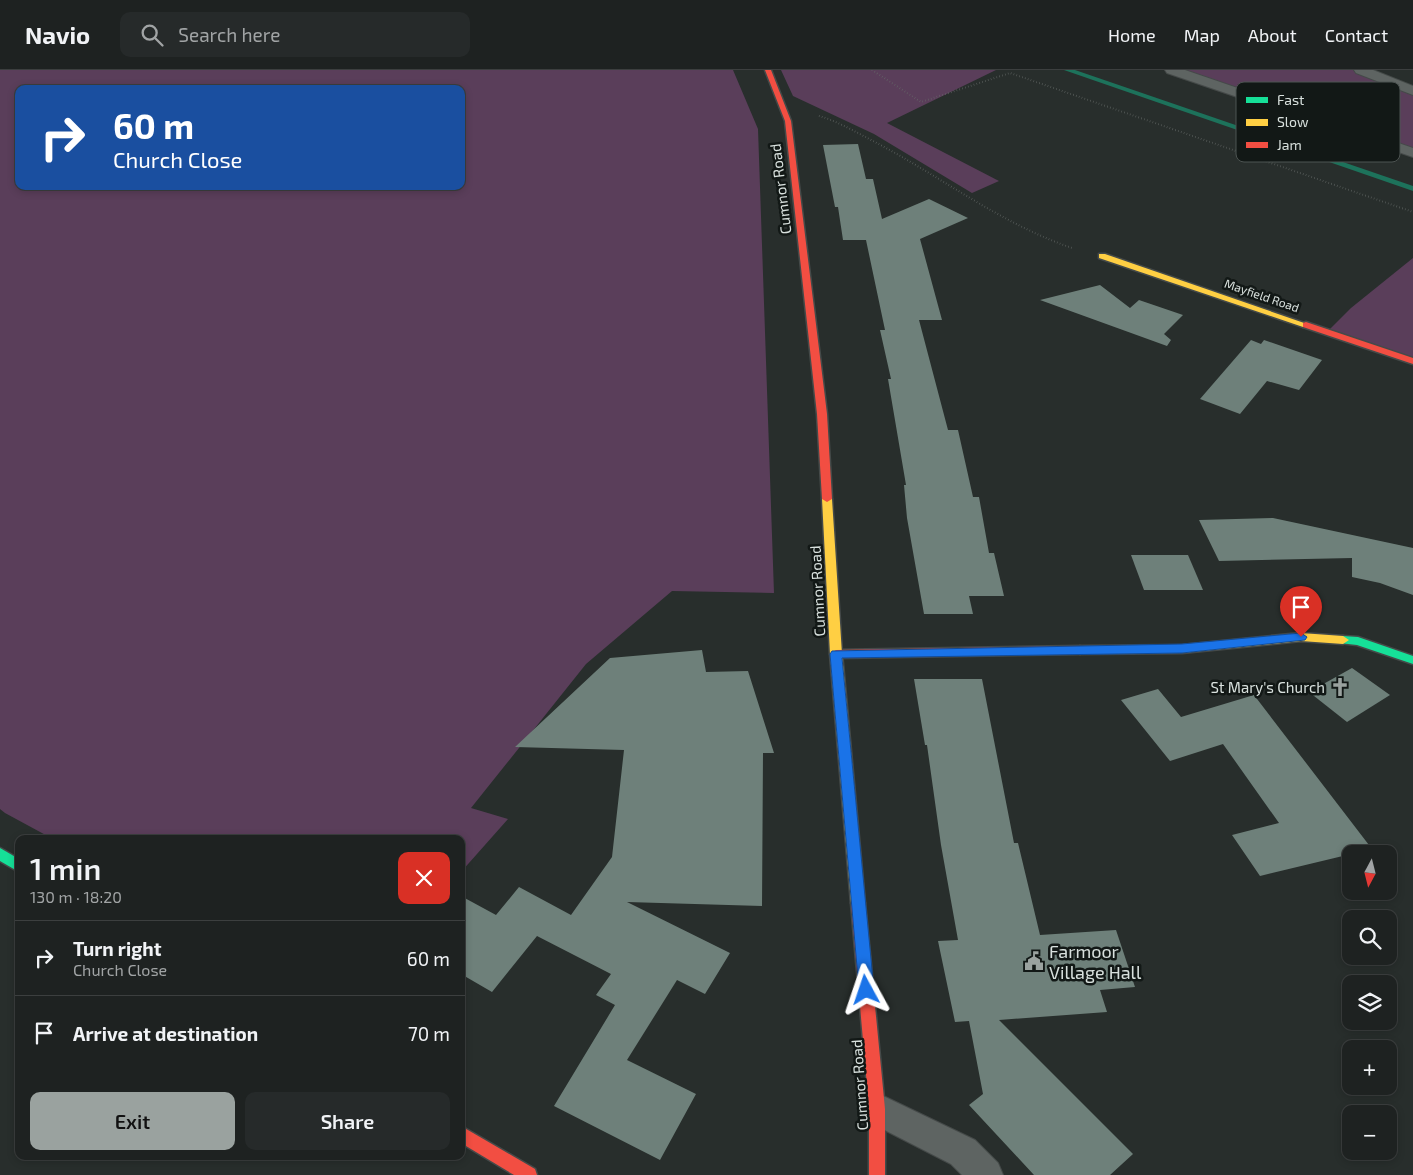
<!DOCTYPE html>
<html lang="en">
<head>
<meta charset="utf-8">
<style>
  body { margin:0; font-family:"Exo 2",sans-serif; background:#262a2a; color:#f1f3f6; height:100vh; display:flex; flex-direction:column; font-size:19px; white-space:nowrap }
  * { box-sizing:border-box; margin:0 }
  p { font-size:16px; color:#a1a4a5 }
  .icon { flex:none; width:28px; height:28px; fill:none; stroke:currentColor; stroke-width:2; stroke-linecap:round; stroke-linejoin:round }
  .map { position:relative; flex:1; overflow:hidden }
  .sheet { position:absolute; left:15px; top:765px; width:450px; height:325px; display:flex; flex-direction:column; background:#1e2221; border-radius:10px; box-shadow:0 2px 8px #0003,0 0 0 1px #3c3f3f }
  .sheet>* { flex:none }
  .banner { position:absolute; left:15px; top:15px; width:450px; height:105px; border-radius:10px; box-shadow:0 2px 8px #0003,0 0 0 1px #3c3f3f; background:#1a4fa0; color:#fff; overflow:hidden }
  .needle { width:32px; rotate:187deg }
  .controls { position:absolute; left:1342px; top:775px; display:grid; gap:10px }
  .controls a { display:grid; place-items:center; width:55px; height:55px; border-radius:10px; background:#1e2221; box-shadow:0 2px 8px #0003,0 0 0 1px #3c3f3f; font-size:25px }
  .pin { position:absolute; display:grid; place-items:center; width:42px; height:42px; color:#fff; margin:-51px -21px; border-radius:50% 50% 50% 0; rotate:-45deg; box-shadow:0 0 5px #0007 }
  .pin .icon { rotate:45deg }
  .me { position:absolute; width:55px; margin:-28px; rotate:355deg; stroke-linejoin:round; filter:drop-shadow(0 0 4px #0008) }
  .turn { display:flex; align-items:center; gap:18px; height:105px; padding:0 15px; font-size:22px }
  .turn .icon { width:65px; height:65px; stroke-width:2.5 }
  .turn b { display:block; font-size:35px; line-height:42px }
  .round { display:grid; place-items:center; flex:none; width:52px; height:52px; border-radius:10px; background:#262a2a }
  .summary { display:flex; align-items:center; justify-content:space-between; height:85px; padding:0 15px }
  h1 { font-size:30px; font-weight:600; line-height:38px }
  .cta { display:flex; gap:10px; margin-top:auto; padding:10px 15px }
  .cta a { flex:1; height:58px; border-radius:10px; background:#9aa29f; color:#111; font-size:20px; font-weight:600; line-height:58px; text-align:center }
  .cta a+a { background:#262a2a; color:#f1f3f6 }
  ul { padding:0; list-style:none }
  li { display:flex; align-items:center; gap:15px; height:75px; padding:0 15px; border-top:1px solid #3c3f3f }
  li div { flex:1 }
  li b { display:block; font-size:19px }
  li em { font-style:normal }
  header { display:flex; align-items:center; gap:30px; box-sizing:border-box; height:70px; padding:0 25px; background:#1e2221; border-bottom:1px solid #3c3f3f }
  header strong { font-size:24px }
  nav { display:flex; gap:28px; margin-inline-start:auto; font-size:18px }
  .search { width:350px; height:45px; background:#262a2a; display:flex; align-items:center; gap:12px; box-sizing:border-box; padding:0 18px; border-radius:10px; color:#a1a4a5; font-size:19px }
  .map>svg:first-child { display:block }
</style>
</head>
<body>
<header>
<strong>Navio</strong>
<div class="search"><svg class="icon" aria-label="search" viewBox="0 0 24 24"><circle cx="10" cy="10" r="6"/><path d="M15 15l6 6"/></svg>Search here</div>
<nav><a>Home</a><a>Map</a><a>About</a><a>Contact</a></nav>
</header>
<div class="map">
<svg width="1413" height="1105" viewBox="0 0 1413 1105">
  <rect width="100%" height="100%" fill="#282e2c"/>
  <!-- green -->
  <g fill="#5a3e5a" fill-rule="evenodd">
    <path d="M0 0H733L758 59 774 523 672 521 586 594 471 738 508 749 461 802V769H53L5 743 0 739ZM19 19H461V116H19Z"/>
    <polygon points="781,0 996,0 887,53 999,111 972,123 874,64 793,26"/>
    <polygon points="1174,0 1353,0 1413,24 1413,80"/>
    <polygon points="1413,188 1413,291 1328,261 1351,238"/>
  </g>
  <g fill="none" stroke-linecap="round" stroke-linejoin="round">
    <!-- stream -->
    <polygon fill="#1d725b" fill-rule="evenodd" points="1064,0 1075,0 1413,116 1413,121"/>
  </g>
  <!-- building -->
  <g fill="#6e807a">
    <polygon points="858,74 866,109 873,109 882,149 929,129 968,148 920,169 942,250 919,250 948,360 958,360 973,427 979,427 989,483 994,483 1004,526 969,526 973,544 924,544 907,448 904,415 906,415 888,309 891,309 880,260 885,260 866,170 843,170 838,137 835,137 823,75"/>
    <polygon points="1100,215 1130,238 1139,230 1183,245 1164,264 1171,270 1167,276 1040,230"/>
    <polygon points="1251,270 1261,274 1264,270 1322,290 1299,320 1267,311 1240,344 1200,329"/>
    <polygon points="1273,448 1413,478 1413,525 1380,513 1352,507 1352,488 1219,491 1199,450"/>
    <polygon points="1131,485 1188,485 1203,520 1144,520"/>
    <polygon points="702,580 706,602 748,601 774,683 763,683 762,836 627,832 730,883 705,924 677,910 627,990 696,1024 660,1090 554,1036 615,935 596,925 611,904 537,866 492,922 461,904 461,826 496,845 519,817 571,845 612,787 624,680 515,677 610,588"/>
    <polygon points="1352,598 1390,625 1347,652 1309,622"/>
    <polygon points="914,609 982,609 1014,773 1018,773 1040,865 1116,860 1135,917 1100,920 1107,942 999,950 1133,1084 1110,1105 1034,1105 969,1035 983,1024 969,951 955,952 938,871 958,870 941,775 927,675 925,675"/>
    <polygon points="1158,619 1181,647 1254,625 1372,779 1260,806 1232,765 1279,753 1223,674 1170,691 1121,630"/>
  </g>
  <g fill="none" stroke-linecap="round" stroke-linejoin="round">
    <!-- lane casing -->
    <g stroke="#454a49" stroke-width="2">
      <g id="lane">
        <polygon points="1165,0 1185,0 1413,78 1413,87 1167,3"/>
        <polygon points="1354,0 1373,0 1413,16 1413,25 1356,3"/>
        <polygon points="877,1023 975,1070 998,1093 1003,1105 962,1105 951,1094 865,1050 861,1039 865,1028"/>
      </g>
    </g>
    <!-- fast casing -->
    <g stroke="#454a49" stroke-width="3">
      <g id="fast">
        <polygon points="1343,566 1358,567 1413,586 1413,594 1357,575 1339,573 1337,570 1339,567"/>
        <polygon points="0,778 19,789 19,802 0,791"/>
      </g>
    </g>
    <!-- slow casing -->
    <g stroke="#454a49" stroke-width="3">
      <g id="slow">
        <polygon points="1099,184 1105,184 1310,255 1309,257 1303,257 1099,188"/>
        <polygon points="827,426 832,429 842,584 865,833 863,837 858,839 853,837 851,833 830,584 822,429"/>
        <polygon points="1301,563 1343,566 1349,570 1343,574 1301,571 1182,583 1080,584 1074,580 1080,576 1182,575"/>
      </g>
    </g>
    <!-- jam casing -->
    <g stroke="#454a49" stroke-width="3">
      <g id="jam">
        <polygon points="765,0 771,0 791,51 827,344 832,429 827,432 822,429 817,344 785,51"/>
        <polygon points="1306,252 1413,288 1413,294 1303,257 1303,253"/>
        <polygon points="1080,576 1086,580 1080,584 836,588 830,584 836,580"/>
        <polygon points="858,827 863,829 865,833 885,1039 885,1105 869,1105 869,1039 851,833 853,829"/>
        <polygon points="461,1056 535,1099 537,1105 514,1105 461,1073"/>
      </g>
    </g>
    <!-- path -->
    <g stroke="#666b69" stroke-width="2" stroke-dasharray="0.5 2.5" stroke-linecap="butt">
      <polyline points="872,0 921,32 1010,3 1413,142"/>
      <path d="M819 46C837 51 854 61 871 70 939 105 999 153 1072 178"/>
    </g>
    <!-- lane -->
    <use href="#lane" fill="#5e6462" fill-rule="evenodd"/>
    <!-- fast -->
    <use href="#fast" fill="#16e098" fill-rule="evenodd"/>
    <!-- slow -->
    <use href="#slow" fill="#ffcf43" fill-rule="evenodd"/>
    <!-- jam -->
    <use href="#jam" fill="#f24e42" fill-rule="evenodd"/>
  </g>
  <!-- route -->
  <polygon fill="#1a73e8" stroke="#114b97" points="1301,563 1307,567 1305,570 1182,583 842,588 874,920 872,925 866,927 861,925 859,920 830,584 832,581 1182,574"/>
  <!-- icons -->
  <defs>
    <g id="church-bare" transform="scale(1.5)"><path d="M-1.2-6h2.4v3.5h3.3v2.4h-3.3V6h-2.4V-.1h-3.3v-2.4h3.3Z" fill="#9aa29f" stroke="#121816" stroke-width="2.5" paint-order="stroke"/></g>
    <g id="civic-bare" transform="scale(1.5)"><path d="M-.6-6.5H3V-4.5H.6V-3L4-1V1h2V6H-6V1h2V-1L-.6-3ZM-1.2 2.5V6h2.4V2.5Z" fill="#9aa29f" stroke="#121816" stroke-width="2.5" paint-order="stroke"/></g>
  </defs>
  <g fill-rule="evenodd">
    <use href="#church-bare" x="1340" y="617"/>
    <use href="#civic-bare" x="1034" y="891"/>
  </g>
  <g text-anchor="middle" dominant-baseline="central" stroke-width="5" stroke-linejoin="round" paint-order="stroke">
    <!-- far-street labels -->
    <g font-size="12" fill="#d8e0dd" stroke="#121816">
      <text transform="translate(1262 225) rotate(19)">Mayfield Road</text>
    </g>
    <!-- street labels -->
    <g font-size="15" fill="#d8e0dd" stroke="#121816">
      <text transform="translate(780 119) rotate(-97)">Cumnor Road</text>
      <text transform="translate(817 521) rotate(-93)">Cumnor Road</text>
      <text transform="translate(859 1015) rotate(-94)">Cumnor Road</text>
    </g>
    <!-- poi labels -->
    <g font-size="15" fill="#d8e0dd" stroke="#121816" text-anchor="end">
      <text x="1325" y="617">St Mary's Church</text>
    </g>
    <!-- near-poi labels -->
    <g font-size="18" fill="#d8e0dd" stroke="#121816" text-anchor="start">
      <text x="1049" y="881">Farmoor<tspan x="1049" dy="21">Village Hall</tspan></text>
    </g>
  </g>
  <!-- legend -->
  <rect x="1236" y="12" width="164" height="80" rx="8" fill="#121816" stroke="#4d5452" stroke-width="1"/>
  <rect x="1246" y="27" width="22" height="6" fill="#16e098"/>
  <rect x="1246" y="49" width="22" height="7" fill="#ffcf43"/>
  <rect x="1246" y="72" width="22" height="6" fill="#f24e42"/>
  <g font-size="14" fill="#d8e0dd">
    <text x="1277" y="35">Fast</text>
    <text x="1277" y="57">Slow</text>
    <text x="1277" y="80">Jam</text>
  </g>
</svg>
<div class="controls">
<a><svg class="needle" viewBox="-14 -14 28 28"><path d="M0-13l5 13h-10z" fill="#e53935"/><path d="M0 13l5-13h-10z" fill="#a1a4a5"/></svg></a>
<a><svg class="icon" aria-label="search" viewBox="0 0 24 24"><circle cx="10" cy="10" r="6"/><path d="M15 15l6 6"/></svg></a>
<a><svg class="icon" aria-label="layers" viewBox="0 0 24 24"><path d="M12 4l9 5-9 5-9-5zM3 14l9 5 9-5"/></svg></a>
<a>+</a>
<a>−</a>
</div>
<div class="pin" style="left:1301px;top:567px;background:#d93025"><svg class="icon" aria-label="arrive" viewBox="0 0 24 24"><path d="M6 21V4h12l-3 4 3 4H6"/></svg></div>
<svg class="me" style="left:866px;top:920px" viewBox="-20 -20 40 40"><path d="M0-17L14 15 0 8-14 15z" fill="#1a73e8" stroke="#fff" stroke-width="4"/></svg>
<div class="banner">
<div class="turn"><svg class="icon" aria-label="right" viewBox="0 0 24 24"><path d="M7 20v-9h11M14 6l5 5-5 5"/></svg><div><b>60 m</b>Church Close</div></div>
</div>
<section class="sheet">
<div class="summary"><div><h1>1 min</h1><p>130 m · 18:20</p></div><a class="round" style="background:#d93025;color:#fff"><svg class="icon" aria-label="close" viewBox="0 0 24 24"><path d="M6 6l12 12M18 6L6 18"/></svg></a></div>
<ul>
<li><svg class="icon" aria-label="right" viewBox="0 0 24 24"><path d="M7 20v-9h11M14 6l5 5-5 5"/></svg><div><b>Turn right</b><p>Church Close</p></div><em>60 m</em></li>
<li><svg class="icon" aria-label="arrive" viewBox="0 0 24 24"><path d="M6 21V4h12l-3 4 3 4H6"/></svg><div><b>Arrive at destination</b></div><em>70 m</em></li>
</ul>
<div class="cta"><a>Exit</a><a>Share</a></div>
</section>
</div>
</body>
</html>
